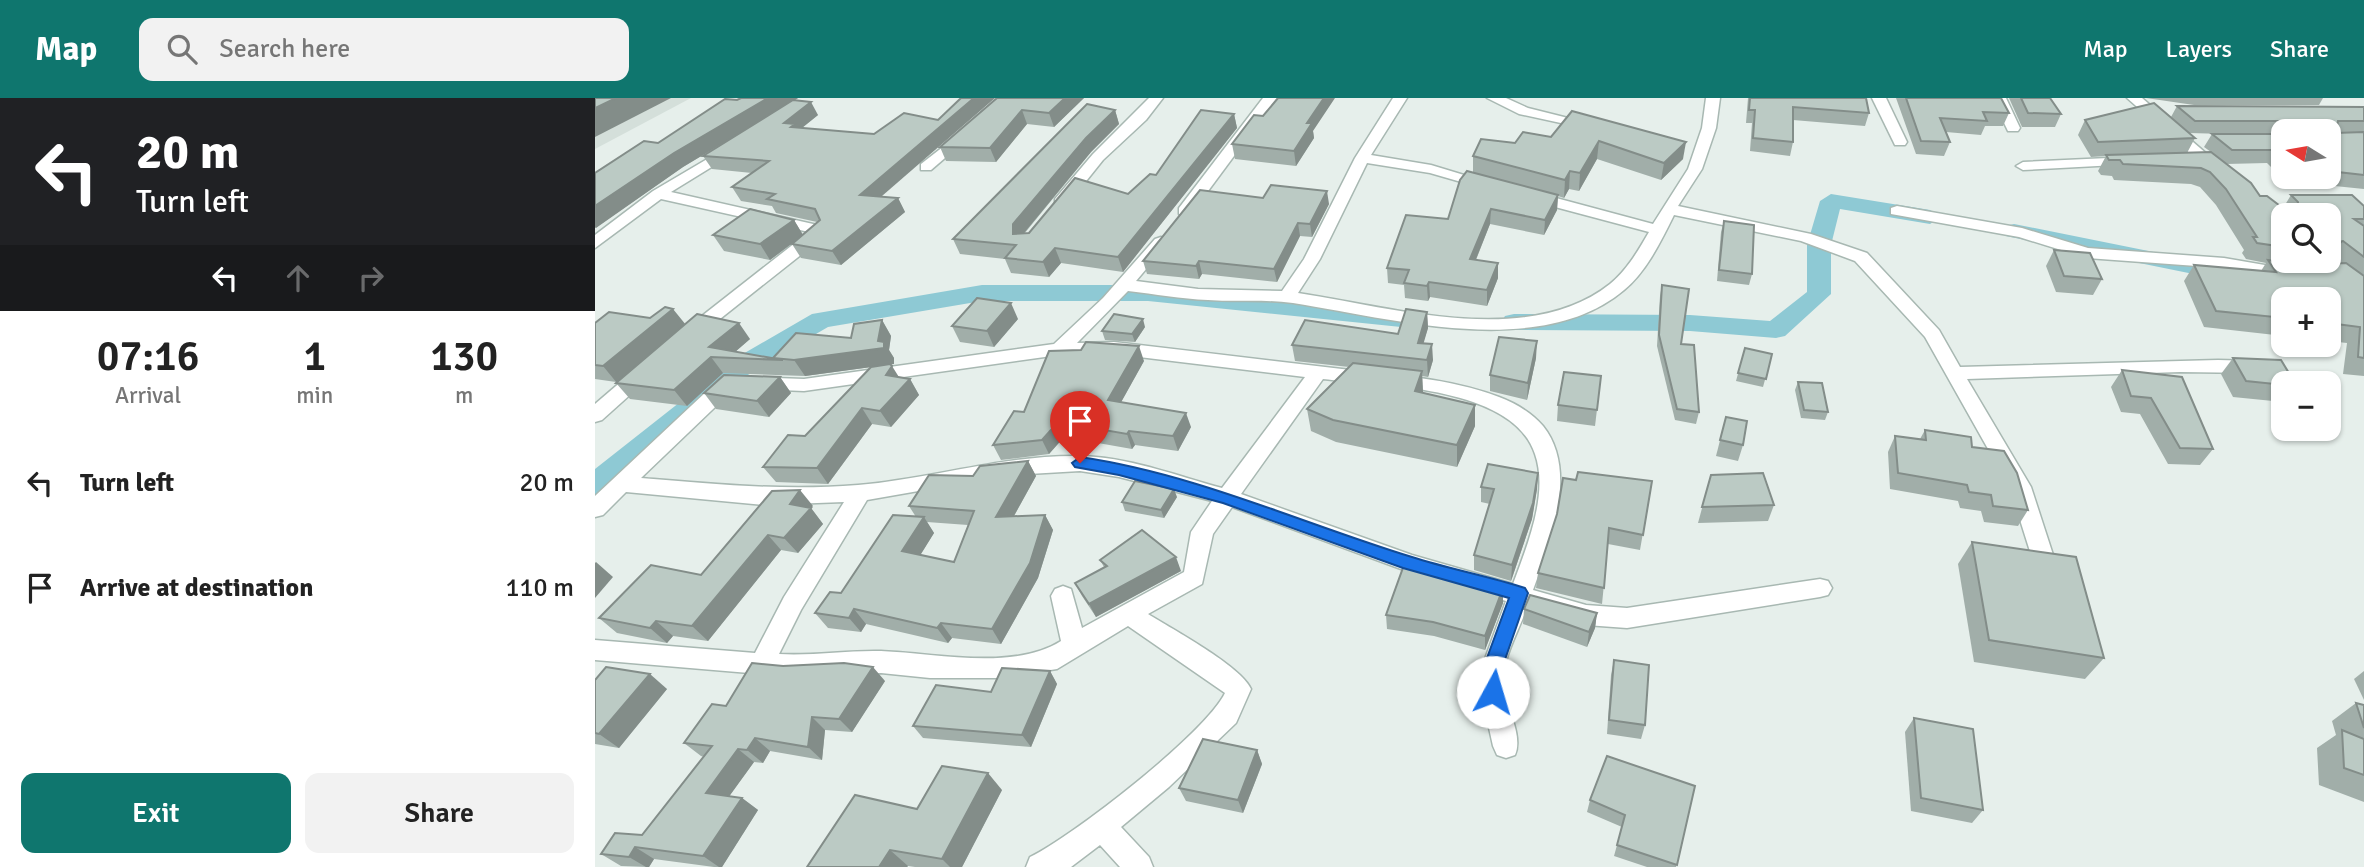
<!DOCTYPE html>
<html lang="en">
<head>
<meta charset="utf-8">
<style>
  body { margin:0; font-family:Signika,sans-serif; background:#f2f2f2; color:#222; height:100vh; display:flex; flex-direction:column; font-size:26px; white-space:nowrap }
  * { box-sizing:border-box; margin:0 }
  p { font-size:23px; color:#767676 }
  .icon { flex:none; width:38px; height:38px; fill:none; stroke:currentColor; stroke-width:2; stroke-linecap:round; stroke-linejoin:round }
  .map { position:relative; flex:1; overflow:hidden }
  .details { display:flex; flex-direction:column; background:#fff; width:595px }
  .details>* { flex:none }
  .banner { background:#202124; color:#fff; overflow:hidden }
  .needle { width:46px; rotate:281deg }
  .controls { position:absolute; left:1676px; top:21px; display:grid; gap:14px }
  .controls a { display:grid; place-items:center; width:70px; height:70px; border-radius:14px; background:#fff; box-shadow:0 2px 5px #0004; font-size:35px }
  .pin { position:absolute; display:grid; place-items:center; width:60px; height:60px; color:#fff; margin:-72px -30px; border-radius:50% 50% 50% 0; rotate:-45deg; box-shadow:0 0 7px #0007 }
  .pin .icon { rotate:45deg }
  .me { position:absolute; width:77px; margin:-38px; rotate:6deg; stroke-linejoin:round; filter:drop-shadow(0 0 5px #0008) }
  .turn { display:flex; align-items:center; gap:24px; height:147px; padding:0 21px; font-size:32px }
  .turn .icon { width:91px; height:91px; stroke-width:2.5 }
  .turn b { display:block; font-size:49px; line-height:60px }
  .lanes { display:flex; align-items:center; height:66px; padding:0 21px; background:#0003; justify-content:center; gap:35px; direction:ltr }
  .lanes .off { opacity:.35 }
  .eta { display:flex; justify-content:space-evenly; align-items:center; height:119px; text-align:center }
  .eta b { font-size:42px; font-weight:600; line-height:49px }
  .button { display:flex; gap:14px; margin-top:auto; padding:14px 21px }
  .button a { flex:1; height:80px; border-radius:14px; background:#0f766e; color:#fff; font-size:28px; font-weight:600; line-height:80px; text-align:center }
  .button a+a { background:#f2f2f2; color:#222 }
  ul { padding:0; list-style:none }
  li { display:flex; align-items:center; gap:21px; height:105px; padding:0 21px }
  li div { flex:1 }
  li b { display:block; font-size:26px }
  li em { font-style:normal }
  header { display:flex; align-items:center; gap:42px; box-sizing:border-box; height:98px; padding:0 35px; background:#0f766e; color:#fff }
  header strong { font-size:33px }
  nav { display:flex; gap:38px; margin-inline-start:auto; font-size:24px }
  .search { width:490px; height:63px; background:#f2f2f2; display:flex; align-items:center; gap:18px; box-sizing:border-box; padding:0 24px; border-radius:14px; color:#767676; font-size:26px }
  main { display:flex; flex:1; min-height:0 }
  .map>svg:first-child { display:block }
</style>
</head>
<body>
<header>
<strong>Map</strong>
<div class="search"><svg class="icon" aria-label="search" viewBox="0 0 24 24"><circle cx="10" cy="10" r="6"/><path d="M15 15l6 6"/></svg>Search here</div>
<nav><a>Map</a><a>Layers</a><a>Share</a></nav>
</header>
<main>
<section class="details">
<div class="banner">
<div class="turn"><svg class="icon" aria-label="left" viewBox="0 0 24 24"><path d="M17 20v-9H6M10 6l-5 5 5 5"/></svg><div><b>20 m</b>Turn left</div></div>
<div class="lanes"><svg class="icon" aria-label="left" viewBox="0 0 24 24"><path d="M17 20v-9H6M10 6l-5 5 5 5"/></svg><svg class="icon off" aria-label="ahead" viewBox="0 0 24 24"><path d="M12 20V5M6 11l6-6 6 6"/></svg><svg class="icon off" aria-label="right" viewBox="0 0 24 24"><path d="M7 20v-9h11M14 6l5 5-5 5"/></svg></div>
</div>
<div class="eta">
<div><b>07:16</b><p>Arrival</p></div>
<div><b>1</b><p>min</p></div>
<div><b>130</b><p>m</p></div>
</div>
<ul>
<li><svg class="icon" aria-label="left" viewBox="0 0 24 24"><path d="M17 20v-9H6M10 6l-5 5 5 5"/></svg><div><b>Turn left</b></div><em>20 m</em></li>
<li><svg class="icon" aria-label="arrive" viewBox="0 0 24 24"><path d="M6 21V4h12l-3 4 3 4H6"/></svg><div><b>Arrive at destination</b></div><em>110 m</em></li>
</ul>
<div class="button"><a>Exit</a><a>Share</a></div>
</section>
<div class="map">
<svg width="1769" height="769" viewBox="0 0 1769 769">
  <rect width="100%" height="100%" fill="#e6efeb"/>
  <!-- built -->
  <polygon fill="#d4dfda" points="0,0 96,0 0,51"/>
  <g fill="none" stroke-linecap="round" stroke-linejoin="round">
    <!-- canal -->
    <g fill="#8ec9d4" fill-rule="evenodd">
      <polygon points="1236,96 1335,112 1346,119 1335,126 1245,111 1236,147 1236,196 1190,238 1181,240 1095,233 919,232 910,230 906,224 910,218 919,216 1095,217 1175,223 1212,194 1212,147 1225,103"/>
      <polygon points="1419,126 1638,170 1647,172 1650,177 1647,182 1638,184 1411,138 1408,133 1411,128"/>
      <polygon points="387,187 553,187 806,213 815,215 819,221 815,227 806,229 553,203 387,203 233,229 159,272 11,395 0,398 0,371 141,260 217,216"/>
    </g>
    <!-- street casing -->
    <g stroke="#a8b8b2" stroke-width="3">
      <g id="street">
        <polygon points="554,0 568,0 551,22 508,62 472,107 460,107 460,101 498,56"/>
        <polygon points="668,0 682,0 596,116 584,116 584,110"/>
        <path d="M798 0H812L776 57 836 67 902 87 894 92 835 75 772 65 725 161 703 195C797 209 933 251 1015 186 1032 172 1043 153 1054 134L930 101V95L935 93 1058 126 1093 71 1107 30 1111 0H1125L1121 30 1107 71 1083 108 1216 136 1272 155 1344 232 1365 269 1623 262 1661 263 1670 269 1661 275 1585 274 1372 281 1436 389 1461 466 1458 472 1450 475 1442 472 1439 466 1415 390 1330 239 1260 163 1206 143 1079 117C1066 143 1052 173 1029 192 945 263 795 220 698 205 670 201 641 204 613 202 586 201 560 196 533 193L482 245 519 244C595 253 671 262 747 271 799 277 854 280 904 299 920 305 937 315 948 328 984 373 955 445 938 492L991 507 1032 510 1225 481 1233 483 1237 490 1233 497 1225 499 1032 530 991 527 932 509C923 536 904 564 909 593 913 612 928 639 920 657L911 660 902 657 898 648 883 580 911 503 806 471 637 409 618 436 607 486 553 516C577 531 646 568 656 591L641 625 574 689 526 729 554 759 558 769H525L505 747 476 769H431L435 759C477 739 611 635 630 595L533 528 462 571 404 580H335L286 575 202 579 0 562V542L160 555 189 499 249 404 169 407 31 394 8 417 0 419V398L128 278 209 281 459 246 508 200 560 141 566 139 574 144 541 183 603 191 687 193 709 161 760 60ZM519 256 710 279 627 390C582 378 531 358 483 358 408 357 337 381 263 387 189 393 119 386 46 380L140 290 209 293 464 257ZM728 281C787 288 918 288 940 356 954 396 932 448 918 486L817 457 646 396ZM485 373 524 379 617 403 596 434 589 474 487 530 476 491 468 488 460 491 456 498 466 543C419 573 340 555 286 553 252 552 218 558 184 556L206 512 272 402 415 377Z"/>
        <polygon points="892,0 911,0 933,10 1005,28 998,32 924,16"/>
        <polygon points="1277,0 1291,0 1312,44 1310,47 1300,47"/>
        <polygon points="1397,0 1411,0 1425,30 1423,33 1413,33"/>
        <polygon points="1532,0 1547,0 1627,69 1627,75 1617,75"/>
        <polygon points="367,34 372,35 372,41 336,72 326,72 326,66"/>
        <polygon points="136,47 143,51 141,54 76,94 227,128 231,137 101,240 89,240 86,236 89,232 214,134 66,101 0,150 0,137 58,93"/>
        <polygon points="1535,59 1542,63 1540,66 1428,72 1421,68 1428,64"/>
        <polygon points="1302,108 1427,130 1493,150 1629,160 1693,171 1701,176 1693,181 1629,170 1492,160 1424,139 1296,116 1296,110"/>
        <polygon points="1734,159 1769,187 1769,201 1763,200 1722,163 1734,163"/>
        <polygon points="49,268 58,274 56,278 7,322 0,324 0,306 42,270"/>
      </g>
    </g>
    <!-- street -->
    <use href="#street" fill="#fff" fill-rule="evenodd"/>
  </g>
  <!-- wall -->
  <g fill="#a1aea9" fill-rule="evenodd">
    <polygon points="146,0 203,0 200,2 223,17 207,30 286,99 303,100 310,114 246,167 206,160 197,146 202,142 175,162 129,153 118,137 199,122 208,137 222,124 181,115 177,108 146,103 137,89 157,75 117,71 108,58 146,34 88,69 0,130 0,75 63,45"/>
    <polygon points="402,0 489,0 459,29 432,26 401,64 351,63 345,49"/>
    <polygon points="1153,0 1271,0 1274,15 1270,28 1198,22 1198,44 1195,58 1155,53 1157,25 1151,25"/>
    <polygon points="1301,0 1406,0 1414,15 1408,28 1390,28 1386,37 1351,34 1355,44 1349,58 1321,56"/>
    <polygon points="1414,0 1455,0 1466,16 1460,29 1427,29"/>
    <polygon points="1551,0 1728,0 1724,7 1599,7"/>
    <path d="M1582 8 1769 9V91L1690 83 1672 65 1631 66 1665 98 1688 110 1696 97 1769 108V278L1748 276 1752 245 1734 243V201H1689V238L1609 229 1589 183 1599 167 1666 173 1671 165 1651 161 1647 155 1649 152 1621 107 1605 89 1596 86 1519 82 1517 78 1506 77 1503 73 1511 58 1496 59 1483 37 1490 22 1576 19ZM1689 33H1734V79H1689ZM1594 35 1631 36H1617L1609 49 1616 54 1592 55 1600 40ZM1689 117H1734V159H1736L1744 166 1726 167 1729 163H1689Z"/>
    <polygon points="520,12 524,26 496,54 429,136 434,135 533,96 561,77 639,16 642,30 528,174 466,165 454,179 416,175 410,161 365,156 358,141"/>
    <polygon points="977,13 1088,61 1066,82 1002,61 984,93 974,91 969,100 963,98 962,112 949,137 895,126 881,162 903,180 892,208 835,199 833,203 810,200 809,187 793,185 792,170 853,121 878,74 878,58 920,45 956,39"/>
    <polygon points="668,18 718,33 719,40 701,68 640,61 637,46"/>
    <polygon points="668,100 734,106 717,139 705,138 682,184 607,176 604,181 552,176 548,163"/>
    <polygon points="1129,123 1157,176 1154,187 1122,183 1126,134"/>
    <polygon points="1459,152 1507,181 1498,197 1461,194 1451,168"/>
    <polygon points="1067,187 1086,246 1104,314 1101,326 1080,322 1062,248 1065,198"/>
    <polygon points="832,214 833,230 828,245 838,262 833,279 827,278 828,295 880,307 880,328 862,369 741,344 716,333 712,311 754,269 700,263 697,247 803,236"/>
    <polygon points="423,221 399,249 365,244 357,228"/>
    <polygon points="287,222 296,238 294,252 299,260 299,266 295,266 303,279 315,281 324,297 296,329 277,326 233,386 181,384 168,369 210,338 276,269 210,278 128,275 92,308 35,301 21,285 21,284 0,281 0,225 90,226 155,241 140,254 178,260 256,240"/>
    <polygon points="550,229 540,244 510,242 507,233"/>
    <polygon points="1150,250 1177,256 1168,289 1141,283"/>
    <polygon points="941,260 932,302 895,293 895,277"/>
    <polygon points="1638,260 1689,285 1688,304 1638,299 1626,276"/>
    <polygon points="549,263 526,304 596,329 583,353 540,347 537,351 469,339 454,356 406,362 398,347 429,314"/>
    <polygon points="1527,272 1618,351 1605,367 1573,366 1545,316 1526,314 1516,289"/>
    <polygon points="1006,278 1000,328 962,323 963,307"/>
    <polygon points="185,279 196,295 174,319 121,311 109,295"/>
    <polygon points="1203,284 1233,314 1230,322 1206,320 1200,292"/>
    <polygon points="1131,319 1148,347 1143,363 1121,358"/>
    <polygon points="1330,332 1377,349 1433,412 1423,428 1389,424 1386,413 1365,410 1363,403 1295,391 1293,354 1300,338 1325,341"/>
    <path d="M433 363 441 378 419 418 450 417 458 432 443 480 406 546 357 540 353 545 271 526 266 534 233 530 220 515 246 495 321 419 314 408 378 378ZM332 424 373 427 359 464 325 457 339 435Z"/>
    <polygon points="1116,377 1179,407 1173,423 1103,425"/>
    <polygon points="981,382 1057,383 1045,452 1013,446 1007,506 941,490 943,475"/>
    <polygon points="886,389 942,391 937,421 916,483 879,472 879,457 895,406 886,404"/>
    <polygon points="582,399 569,420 530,413 527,404"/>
    <polygon points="218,408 216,410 228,426 203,455 186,452 113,543 78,538 72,545 22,535 4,520 106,477"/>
    <polygon points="1377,444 1509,560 1490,581 1379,564 1363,466"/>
    <polygon points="505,462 586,473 501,519 487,498 480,485 509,469"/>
    <polygon points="908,505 890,552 839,538 792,531 791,517"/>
    <polygon points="929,511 1002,515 1000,530 992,549 928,526"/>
    <polygon points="1019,562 1050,627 1046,641 1012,636 1016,577"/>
    <polygon points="455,573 462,586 436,649 328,640 318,628 396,594"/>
    <polygon points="1769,573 1769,602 1759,581"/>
    <polygon points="0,582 72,591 24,650 0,646"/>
    <polygon points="290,583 257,634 230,632 227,662 175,653 168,665 159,664 134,698 147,700 163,712 127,769 119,769 59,761 54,769 26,768 6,756 47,737 109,659 106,658 89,645 131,608"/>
    <polygon points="1761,605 1769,607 1769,704 1724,687 1722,650 1741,637 1737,623"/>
    <polygon points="1319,620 1388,712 1377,725 1316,713 1310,634"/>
    <polygon points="662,652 667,666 648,715 591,703 584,690"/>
    <polygon points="1100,688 1081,769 1052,769 1019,758 1027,729 992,714 995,702"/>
    <polygon points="407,692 367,769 320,769 313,768 312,769 212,769 322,711"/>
  </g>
  <!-- shaded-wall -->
  <g fill="#838d89">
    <polygon points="21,0 76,0 0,39 0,10"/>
    <polygon points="173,0 203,0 88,69 1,130 0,129 0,108 79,55"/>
    <polygon points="379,0 400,0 272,111 265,97"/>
    <polygon points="470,0 489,0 459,29 454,15"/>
    <polygon points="729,0 740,0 718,33 719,40 701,68 699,53 712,25"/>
    <polygon points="216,4 223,17 203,33 189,25"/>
    <polygon points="427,12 432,26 401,64 395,50"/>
    <polygon points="520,12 524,26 496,54 424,141 418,136 418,126 491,40"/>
    <polygon points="639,16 642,30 528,174 523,159"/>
    <polygon points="1004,43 1002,61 984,93 985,75"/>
    <polygon points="1091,44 1088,61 1066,82 1069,65"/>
    <polygon points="975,73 974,91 969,100 970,82"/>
    <polygon points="732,93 734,106 717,139 715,126"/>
    <polygon points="963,97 962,112 949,137 950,122"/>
    <polygon points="303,100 310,114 246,167 237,153"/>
    <polygon points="896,111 895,126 875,176 875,161"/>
    <polygon points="199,122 208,137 175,162 165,146"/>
    <polygon points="703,125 705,138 682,184 679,171"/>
    <polygon points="1748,143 1736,159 1734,159 1734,156 1738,151 1738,145"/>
    <polygon points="460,150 466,165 454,179 448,164"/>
    <polygon points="604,163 607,176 604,181 601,168"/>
    <polygon points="903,165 903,180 892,208 892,192"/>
    <polygon points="834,184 835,199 833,203 832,188"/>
    <polygon points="416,205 423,221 399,249 392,233"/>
    <polygon points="78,211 91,227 22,285 8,268"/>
    <polygon points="832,214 833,230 824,261 823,245"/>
    <polygon points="548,221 550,229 540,244 537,236"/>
    <polygon points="287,222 296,238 294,252 299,260 299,266 210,278 199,262 283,243"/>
    <polygon points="144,225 155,241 133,260 114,249"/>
    <polygon points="942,243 941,260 932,302 933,285"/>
    <polygon points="837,246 838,262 833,279 832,262"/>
    <polygon points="544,248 549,263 519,317 513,302"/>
    <polygon points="116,259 128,275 92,308 79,292"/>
    <polygon points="297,268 307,284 291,277"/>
    <polygon points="827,273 828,295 820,293"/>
    <polygon points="185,279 196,295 174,319 162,303"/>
    <polygon points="315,281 324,297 296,329 285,313"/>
    <polygon points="880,307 880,328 862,369 862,347"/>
    <polygon points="267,310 277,326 233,386 222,370"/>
    <polygon points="591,315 596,329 583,353 578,338"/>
    <polygon points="463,324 469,339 454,356 447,342"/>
    <polygon points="534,333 540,347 537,351 532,336"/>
    <polygon points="433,363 441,378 410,434 401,419"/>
    <polygon points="943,375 942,391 937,421 916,483 917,467"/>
    <polygon points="579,391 582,399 569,420 566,412"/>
    <polygon points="205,392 218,408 216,410 228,426 203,455 189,440 195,406"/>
    <polygon points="450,417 458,432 443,480 406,546 397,531"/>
    <polygon points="329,419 339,435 318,469 307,453"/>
    <polygon points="173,437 186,452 113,543 97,528"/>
    <polygon points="581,459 586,473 501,519 494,506"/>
    <polygon points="1,464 18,479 0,500 0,465"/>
    <polygon points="908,490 908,505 890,552 890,538"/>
    <polygon points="259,511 271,526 266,534 254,520"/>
    <polygon points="1002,515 1000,530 992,549 994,534"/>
    <polygon points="61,523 78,538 72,545 55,530"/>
    <polygon points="346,525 357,540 353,545 342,530"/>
    <polygon points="278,569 290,583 257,634 244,621"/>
    <polygon points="455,573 462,586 436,649 427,637"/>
    <polygon points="55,576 72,591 24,650 4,636"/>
    <polygon points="217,619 230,632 227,662 213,649"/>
    <polygon points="160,640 175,653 168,665 152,652"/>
    <polygon points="143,651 159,664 128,707 111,695"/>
    <polygon points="662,652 667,666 648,715 643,702"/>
    <polygon points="393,675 407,692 367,769 355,769 347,761"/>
    <polygon points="147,700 163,712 127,769 124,769 108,758"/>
    <polygon points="40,749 59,761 54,769 51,769 34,759"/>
    <polygon points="295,752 313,768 312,769 284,769"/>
  </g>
  <!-- building -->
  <g fill="#bbcac4" stroke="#838d89" stroke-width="2">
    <polygon points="0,0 21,0 0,10"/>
    <polygon points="146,0 173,0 79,55 0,108 0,75 49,43 63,45 130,1 142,2"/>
    <polygon points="366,0 379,0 265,97 303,100 237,153 197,146 225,122 220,111 172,101 180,96 137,89 174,63 108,58 198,2 216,4 189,25 200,26 196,29 279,36 309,15 343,22"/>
    <polygon points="402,0 470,0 454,15 427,12 395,50 345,49"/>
    <polygon points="683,0 729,0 712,25 717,25 699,53 637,46 659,17 668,18"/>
    <polygon points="1155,0 1271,0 1274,15 1198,9 1198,44 1158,40 1160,12 1154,12"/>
    <polygon points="1311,0 1406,0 1414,15 1388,14 1392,23 1345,20 1355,44 1326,43"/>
    <polygon points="1426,0 1455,0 1466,16 1433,15"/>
    <polygon points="1559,5 1600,40 1503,44 1490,22"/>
    <polygon points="492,6 520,12 491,40 418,126 418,136 434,135 480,80 533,96 555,76 561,77 606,12 639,16 523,159 460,150 448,164 410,160 421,147 358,141"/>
    <polygon points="1582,8 1769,9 1769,23 1743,23 1741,35 1769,34 1769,77 1734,73 1734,33 1698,33 1699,23 1600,23"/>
    <polygon points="977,13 1091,44 1069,65 1004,43 985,75 975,73 970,82 878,58 886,41 920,45 928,34 956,39"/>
    <polygon points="1617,36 1689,36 1689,60 1680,52 1637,52"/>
    <polygon points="1616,54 1656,85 1665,98 1672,98 1697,117 1689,117 1689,149 1662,145 1658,139 1662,139 1631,91 1615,74 1606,70 1528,66 1525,62 1514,62 1511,57"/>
    <polygon points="872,73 963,97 950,122 896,111 875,161 903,165 892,192 834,184 832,188 809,185 814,172 792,170 811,117 853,121 865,82"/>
    <polygon points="676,87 732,93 715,126 703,125 679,171 604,163 601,168 548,163 605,92 668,100"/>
    <polygon points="1696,97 1757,97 1769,108 1769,121 1759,121 1769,128 1769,159 1748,143 1738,145 1738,151 1734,151 1734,117 1701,117 1703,104"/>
    <polygon points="155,111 199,122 165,146 118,137"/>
    <polygon points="1129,123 1159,127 1157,176 1124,172"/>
    <polygon points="1459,152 1495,155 1507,181 1469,178"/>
    <polygon points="1673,162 1705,167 1751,165 1769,178 1769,260 1763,259 1765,229 1734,225 1734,201 1689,201 1689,220 1621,213 1599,167 1681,174"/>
    <polygon points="1067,187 1094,191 1086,246 1099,247 1104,314 1082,311 1064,237"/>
    <polygon points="382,200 416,205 392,233 357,228"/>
    <polygon points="70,209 78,211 8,268 0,267 0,225 14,214 55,220"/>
    <polygon points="811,211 832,214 823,245 837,246 832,262 697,247 710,222 803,236"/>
    <polygon points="102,216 144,225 114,249 188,262 116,259 79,292 21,285"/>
    <polygon points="519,216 548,221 537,236 507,233"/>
    <polygon points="287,222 283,243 289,244 289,250 199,262 178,260 201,235 256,240 259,226"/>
    <polygon points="904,239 942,243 933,285 895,277"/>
    <polygon points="491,244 544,248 513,302 591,315 578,338 534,333 532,336 463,324 447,342 398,347 419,313 429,314 454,253 486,252"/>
    <polygon points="1150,250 1177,256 1171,281 1143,275"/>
    <polygon points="1638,260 1686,262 1700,285 1689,285 1689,287 1651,283"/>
    <polygon points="758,265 827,273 820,293 880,307 862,347 738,322 712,311"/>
    <polygon points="295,266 297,268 291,277 315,281 285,313 267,310 222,370 168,369 193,337 210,338 276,269"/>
    <polygon points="1527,272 1587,279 1618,351 1585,350 1556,300 1536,298"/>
    <polygon points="969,274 1006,278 1002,312 963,307"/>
    <polygon points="129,277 185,279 162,303 109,295"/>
    <polygon points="1203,284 1227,285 1233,314 1209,312"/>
    <polygon points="1131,319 1152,323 1148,347 1125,342"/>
    <polygon points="1330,332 1376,339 1377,349 1409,353 1422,375 1433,412 1398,408 1396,397 1374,394 1372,387 1303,375 1300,338 1331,342"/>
    <polygon points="433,363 401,419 450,417 435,465 397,531 346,525 342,530 259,511 254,520 220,515 235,494 246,495 298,417 329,419 307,453 359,464 379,413 314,408 334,377 378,378 385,368"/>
    <polygon points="893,366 943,375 938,405 917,467 879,457 899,391 886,389"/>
    <polygon points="983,374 1057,383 1048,437 1014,430 1009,490 943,475 962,416 968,380 981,382"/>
    <polygon points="1168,375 1179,407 1107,409 1116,377"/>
    <polygon points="540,383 579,391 566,412 527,404"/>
    <polygon points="205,392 195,406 216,410 189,440 173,437 97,528 61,523 55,530 4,520 56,467 106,477 177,393"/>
    <polygon points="547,432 581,459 494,506 480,485 512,468 505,462"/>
    <polygon points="1377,444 1481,459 1509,560 1394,542"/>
    <polygon points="809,467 865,477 908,490 890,538 838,524 791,517"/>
    <polygon points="935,497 1002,515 994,534 929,511"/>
    <polygon points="1019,562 1054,567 1050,627 1014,622"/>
    <polygon points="157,565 188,568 249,565 278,569 244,621 217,619 213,649 160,640 152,652 143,651 111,695 147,700 108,758 40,749 34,759 6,756 20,735 47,737 117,648 89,645 117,606 131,608"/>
    <polygon points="11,569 55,576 4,636 0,635 0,582"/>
    <polygon points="407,570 455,573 427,637 318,628 341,587 396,594"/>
    <polygon points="1761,605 1769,607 1769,630"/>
    <polygon points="1319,620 1378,631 1388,712 1326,700"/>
    <polygon points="1747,632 1769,641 1769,677 1749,670"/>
    <polygon points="608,641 662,652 643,702 584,690"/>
    <polygon points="1012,658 1100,688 1082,767 1022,747 1030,717 995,702"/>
    <polygon points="347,668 393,675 347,761 295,752 284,769 212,769 260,697 322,711"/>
  </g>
  <!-- route -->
  <path fill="#1a73e8" stroke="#114b97" stroke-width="2" d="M485 359C601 376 706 425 817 459 854 471 893 478 930 490L933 495 904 579 908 594 905 600 898 602 892 600 885 579 914 500 808 470 628 405 524 377 480 369 477 365Z"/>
</svg>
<div class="controls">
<a><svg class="needle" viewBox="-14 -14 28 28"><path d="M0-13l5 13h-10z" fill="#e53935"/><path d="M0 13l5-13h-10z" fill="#767676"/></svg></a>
<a><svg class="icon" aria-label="search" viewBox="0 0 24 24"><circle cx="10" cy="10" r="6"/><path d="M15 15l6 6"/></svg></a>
<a>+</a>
<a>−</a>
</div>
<div class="pin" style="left:485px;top:365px;background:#d93025"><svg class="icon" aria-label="arrive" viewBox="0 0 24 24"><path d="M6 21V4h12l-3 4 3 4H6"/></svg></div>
<svg class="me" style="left:898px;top:594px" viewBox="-20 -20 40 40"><circle r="19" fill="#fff"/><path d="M0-13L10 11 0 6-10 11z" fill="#1a73e8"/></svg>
</div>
</main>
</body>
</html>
